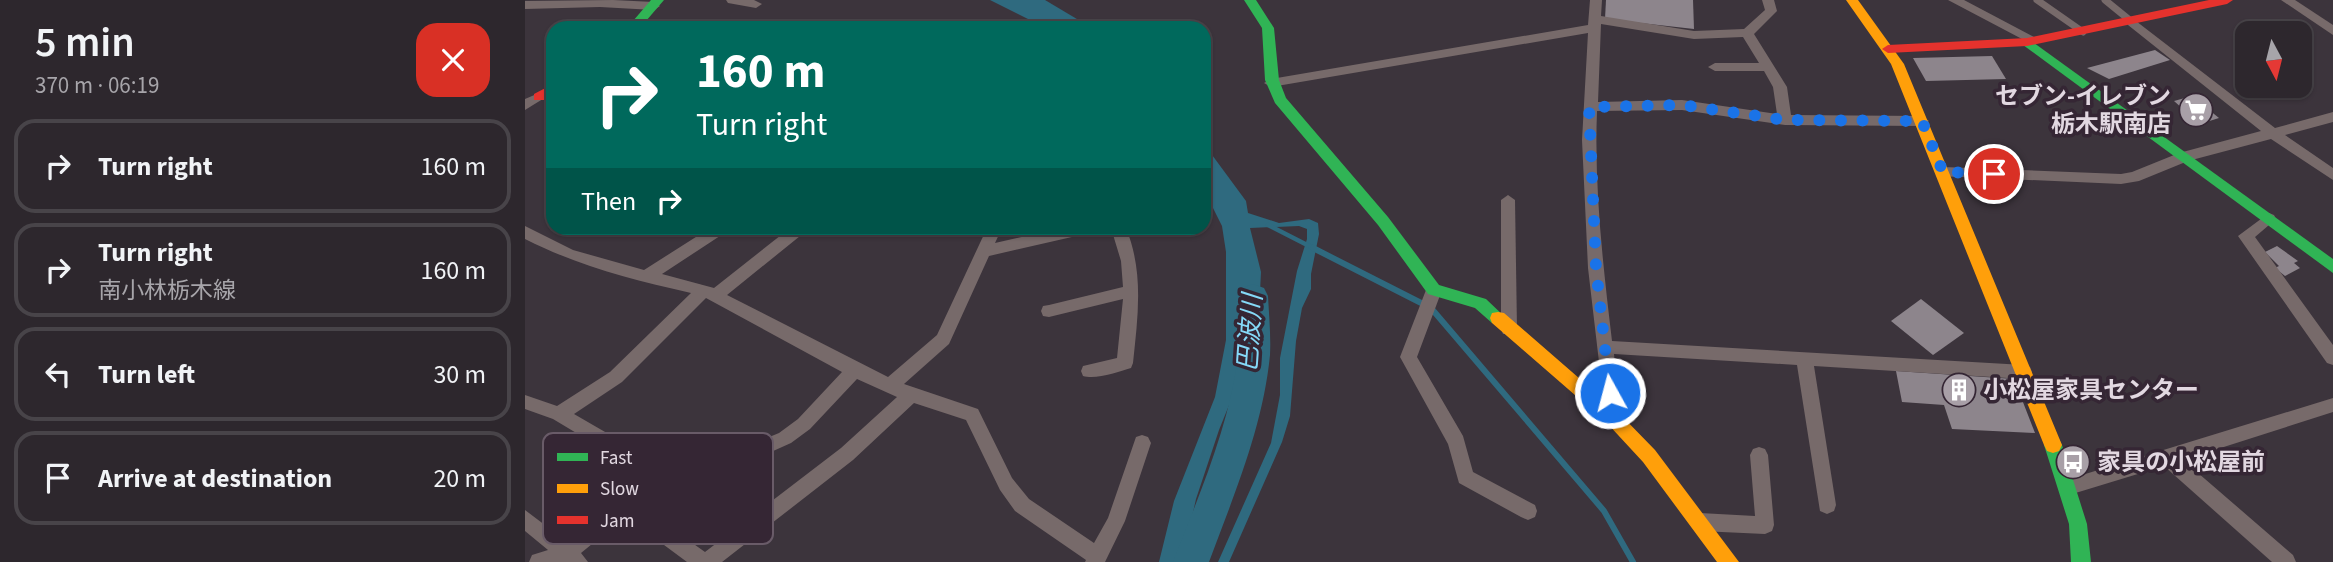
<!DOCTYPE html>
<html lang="en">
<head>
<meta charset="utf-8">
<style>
  body { margin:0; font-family:"Source Sans 3","Noto Sans JP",sans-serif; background:#352f35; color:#f1f3f6; height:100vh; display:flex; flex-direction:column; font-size:26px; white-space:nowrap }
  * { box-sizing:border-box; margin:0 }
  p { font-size:23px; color:#a7a5aa }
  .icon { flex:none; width:38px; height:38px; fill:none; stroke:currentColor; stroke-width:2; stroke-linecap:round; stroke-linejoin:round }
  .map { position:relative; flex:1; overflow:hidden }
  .details { display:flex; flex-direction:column; background:#2d272d; width:525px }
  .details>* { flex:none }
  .guide { position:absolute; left:21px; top:21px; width:665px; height:214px; border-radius:21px; box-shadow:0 2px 5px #0004,0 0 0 2px #484449; background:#00695c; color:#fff; overflow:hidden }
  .needle { width:46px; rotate:173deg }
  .fabs { position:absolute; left:1710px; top:21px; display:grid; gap:14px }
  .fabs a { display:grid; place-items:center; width:77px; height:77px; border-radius:14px; background:#2d272d; box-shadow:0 2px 5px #0004,0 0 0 2px #484449; font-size:35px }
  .pin { position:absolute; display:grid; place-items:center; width:60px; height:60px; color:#fff; margin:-30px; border:4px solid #fff; border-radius:50%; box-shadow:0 2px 7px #0007 }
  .me { position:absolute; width:77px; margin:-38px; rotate:353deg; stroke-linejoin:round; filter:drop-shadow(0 0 5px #0008) }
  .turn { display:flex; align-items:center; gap:24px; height:147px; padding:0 35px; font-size:32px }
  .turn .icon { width:91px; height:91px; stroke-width:2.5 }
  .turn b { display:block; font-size:49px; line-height:60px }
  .then { display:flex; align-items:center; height:66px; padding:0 35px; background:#0003; gap:14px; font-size:26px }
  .round { display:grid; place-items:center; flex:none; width:74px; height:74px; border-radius:21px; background:#352f35 }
  .summary { display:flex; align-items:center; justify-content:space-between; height:119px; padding:0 35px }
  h1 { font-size:42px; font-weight:600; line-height:52px }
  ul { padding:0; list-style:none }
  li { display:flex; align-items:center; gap:21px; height:94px; margin:0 14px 10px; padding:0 21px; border:4px solid #484449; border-radius:21px }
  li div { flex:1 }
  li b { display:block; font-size:26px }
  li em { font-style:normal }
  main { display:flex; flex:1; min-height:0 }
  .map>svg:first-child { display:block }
</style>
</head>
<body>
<main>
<section class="details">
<div class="summary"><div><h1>5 min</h1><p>370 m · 06:19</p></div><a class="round" style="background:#d93025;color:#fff"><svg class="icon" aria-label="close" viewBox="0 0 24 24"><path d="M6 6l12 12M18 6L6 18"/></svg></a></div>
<ul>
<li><svg class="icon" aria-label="right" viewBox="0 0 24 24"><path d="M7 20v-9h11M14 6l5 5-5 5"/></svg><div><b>Turn right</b></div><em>160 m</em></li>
<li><svg class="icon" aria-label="right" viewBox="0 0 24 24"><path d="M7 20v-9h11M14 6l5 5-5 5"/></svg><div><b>Turn right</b><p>南小林栃木線</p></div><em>160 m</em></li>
<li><svg class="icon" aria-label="left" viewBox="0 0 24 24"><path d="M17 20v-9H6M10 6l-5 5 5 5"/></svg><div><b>Turn left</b></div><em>30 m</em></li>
<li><svg class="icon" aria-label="arrive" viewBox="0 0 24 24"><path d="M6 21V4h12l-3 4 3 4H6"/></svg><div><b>Arrive at destination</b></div><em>20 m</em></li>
</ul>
</section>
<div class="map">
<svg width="1808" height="562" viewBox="0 0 1808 562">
  <rect width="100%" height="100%" fill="#3c343c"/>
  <!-- water -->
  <g fill="#2f6a7f">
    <polygon points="465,0 520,0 567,28 521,28"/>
    <polygon points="679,144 721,201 723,213 754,223 784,219 793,223 794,234 786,274 786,289 777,308 771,341 765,416 757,442 704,562 693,562 746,443 755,395 755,358 772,271 782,239 782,229 774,226 725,228 736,272 734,313 721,363 694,430 671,499 657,562 634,562 649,501 690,397 701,340 701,252 697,226 679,190"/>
  </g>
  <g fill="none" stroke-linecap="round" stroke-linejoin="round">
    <!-- stream-far1 -->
    <polyline stroke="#2f6a7f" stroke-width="4.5" points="743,225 792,250"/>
    <!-- stream -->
    <polyline stroke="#2f6a7f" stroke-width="6" points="788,248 906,308 1079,511 1108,562"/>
    <!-- river -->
    <path fill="#2f6a7f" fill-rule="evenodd" d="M728 284 739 288 743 296C744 315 746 336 745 355 738 427 709 495 684 562H648C674 495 704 427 713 356 715 336 713 315 713 296L717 288Z"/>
  </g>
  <!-- building -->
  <g fill="#8d858c">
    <polygon points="1081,0 1168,0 1169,29 1080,19"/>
    <polygon points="1630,50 1645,60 1584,79 1562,68"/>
    <polygon points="1467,56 1481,79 1401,81 1388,58"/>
    <polygon points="1667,96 1694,118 1675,124 1649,101"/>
    <polygon points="1752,246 1773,261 1769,263 1775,268 1760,276 1750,268 1754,266 1740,252"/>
    <polygon points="1396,299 1439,333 1408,355 1366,321"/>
    <polygon points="1371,371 1489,379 1510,433 1427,429 1419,405 1377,402"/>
  </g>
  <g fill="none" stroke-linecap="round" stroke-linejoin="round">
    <!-- lane -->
    <g stroke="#776a6a" stroke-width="7">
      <polyline points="1512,0 1558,32"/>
      <polyline points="1580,0 1607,22"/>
    </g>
    <!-- street -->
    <g fill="#776a6a" fill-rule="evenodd">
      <polygon points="88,0 129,2 135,6 129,10 75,7 0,9 0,1"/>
      <polygon points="201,0 229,0 237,4 231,8 203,3"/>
      <path d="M1065 0H1077L1076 16 1169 31 1219 29 1240 10 1237 0H1249L1252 11 1229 34 1262 87 1266 115 1397 116 1404 121 1397 126 1260 125 1157 110 1072 111C1069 187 1078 265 1087 341L1499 365 1505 367 1507 372 1505 377 1499 379 1289 366 1311 505 1309 511 1302 514 1295 511 1272 365 1089 354 1096 417 1093 422 1087 425 1081 422 1063 268 1057 140 1063 33 746 87 739 83 746 79 1063 25ZM1076 24 1169 39 1218 37 1234 63H1190L1183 67 1190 71H1239L1248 87 1252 114 1157 100 1073 102Z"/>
      <polygon points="1423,0 1439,0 1511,38 1506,45 1498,45 1497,39"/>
      <polygon points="1756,0 1770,0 1808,25 1808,35"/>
      <polygon points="1607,18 1750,128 1808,112 1808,122 1760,135 1808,168 1808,180 1746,139 1663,161 1614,181 1596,184 1413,176 1411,172 1418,167 1596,174 1607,172 1654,153 1736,131 1603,25 1603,19"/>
      <polygon points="14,93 21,97 0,110 0,99"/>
      <polygon points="983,195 990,200 992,329 990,334 978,334 976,329 976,200"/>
      <polygon points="1744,213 1749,215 1751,219 1730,237 1808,345 1808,365 1802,363 1713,236"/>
      <path d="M0 226 48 250 119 270 185 228H203L201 232 137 274 189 288 265 228H282L280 232 202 295 363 377 412 335 462 228H477L470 243 537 228H567L565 232 560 234 464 256 424 344 379 384 453 409 487 478 504 499 569 543 583 518 611 437 617 435 623 437 626 443 600 521 580 562H560L561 560 490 511 475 490 441 420 389 403 328 460 197 562H162L135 542 126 524 138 504 200 455 254 433 273 419 317 372 181 298 97 382 49 414 144 469 147 475 144 481 56 553 63 562H4L7 555 23 550 0 531V510L41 541 123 476 28 419 0 409V395L32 406 85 372 166 293C105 279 56 267 0 239ZM332 379 372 397 316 448 180 552 149 530 146 525 152 516 212 467 266 443 285 429Z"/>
      <path d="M586 228H601C619 272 613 316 608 363L606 368C593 372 571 380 558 376L556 371 558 366 592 358 598 299 524 317 518 316 516 311 518 306 524 305 598 287 596 261Z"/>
      <polygon points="909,284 915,286 917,290 892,357 938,436 948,472 1010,505 1012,511 1010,517 1003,520 996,517 934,483 923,444 875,357 901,290 903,286"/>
      <polygon points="1808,398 1808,412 1658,460 1768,555 1771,562 1747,562 1639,466 1544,495 1538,493 1535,487 1538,481 1544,479"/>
      <polygon points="1234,447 1240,449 1243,455 1249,525 1247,531 1240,534 1175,531 1168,528 1166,522 1168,516 1175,513 1230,516 1225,455 1228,449"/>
    </g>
    <!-- fast -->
    <g fill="#30b455" fill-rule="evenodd">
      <polygon points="126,0 139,0 115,28 102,28"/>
      <polygon points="719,0 731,0 749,28 754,80 761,98 863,217 914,285 961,299 981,318 979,323 967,323 950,308 903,294 853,225 750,103 740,80 737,28"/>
      <polygon points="1502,38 1808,259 1808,273 1498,45 1496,42"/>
      <polygon points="1528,437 1534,439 1537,445 1562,524 1566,562 1546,562 1544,524 1519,445 1522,439"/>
    </g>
    <!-- slow -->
    <g fill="#ff9f0a" fill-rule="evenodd">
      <polygon points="1321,0 1333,0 1379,64 1537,445 1534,451 1528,453 1522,451 1519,445 1366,64"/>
      <polygon points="973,312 979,313 1093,412 1130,450 1214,562 1192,562 1118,462 1081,422 967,323 965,318 967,313"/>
    </g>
    <!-- jam -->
    <g fill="#e5322d" fill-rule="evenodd">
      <polygon points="1684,0 1708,0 1702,4 1502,46 1363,53 1357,49 1363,45 1502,38"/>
      <polygon points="28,84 28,94 19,100 9,100 9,94"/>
    </g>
  </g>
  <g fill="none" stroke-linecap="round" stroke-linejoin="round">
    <!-- route -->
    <polyline stroke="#1a73e8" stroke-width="12" stroke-dasharray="0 21.6" points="1085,393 1071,268 1064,107 1157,105 1260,120 1397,121 1418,172 1469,174"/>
  </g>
  <!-- icons -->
  <defs>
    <g id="supermarket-disc" transform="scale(1.75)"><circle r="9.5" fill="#a89fa7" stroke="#352634"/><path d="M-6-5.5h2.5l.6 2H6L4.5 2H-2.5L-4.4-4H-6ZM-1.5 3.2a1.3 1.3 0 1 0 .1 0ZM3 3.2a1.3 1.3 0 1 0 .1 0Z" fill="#fff"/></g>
    <g id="building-disc" transform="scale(1.75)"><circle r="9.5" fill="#a89fa7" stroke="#352634"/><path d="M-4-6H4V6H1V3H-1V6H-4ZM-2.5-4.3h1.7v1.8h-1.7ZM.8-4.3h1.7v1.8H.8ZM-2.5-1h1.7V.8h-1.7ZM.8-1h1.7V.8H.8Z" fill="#fff"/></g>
    <g id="bus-disc" transform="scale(1.75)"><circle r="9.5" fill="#a89fa7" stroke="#352634"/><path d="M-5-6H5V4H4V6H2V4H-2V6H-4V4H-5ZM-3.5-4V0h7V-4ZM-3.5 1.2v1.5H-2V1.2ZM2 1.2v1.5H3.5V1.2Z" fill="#fff"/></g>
  </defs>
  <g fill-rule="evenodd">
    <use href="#supermarket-disc" x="1671" y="110"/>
    <use href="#building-disc" x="1434" y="390"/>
    <use href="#bus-disc" x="1548" y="462"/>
  </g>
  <g text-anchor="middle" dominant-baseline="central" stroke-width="7" stroke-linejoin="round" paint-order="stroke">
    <!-- poi labels -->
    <g font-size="24" font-weight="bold" fill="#e2d8e1" stroke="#352634" text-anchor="start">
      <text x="1646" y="96" text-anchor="end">セブン-イレブン<tspan x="1646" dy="28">栃木駅南店</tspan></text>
      <text x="1458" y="390">小松屋家具センター</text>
      <text x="1572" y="462">家具の小松屋前</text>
    </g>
    <!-- water labels -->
    <g font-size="26" font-style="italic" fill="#85d9f8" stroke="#352634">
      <text transform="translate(725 333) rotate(-86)">巴波川</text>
    </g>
  </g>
  <!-- legend -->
  <rect x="18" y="433" width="230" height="111" rx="10" fill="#352634" stroke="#695b68" stroke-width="2"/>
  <rect x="32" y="453" width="31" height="8" fill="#30b455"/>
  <rect x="32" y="484" width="31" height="9" fill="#ff9f0a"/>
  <rect x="32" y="516" width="31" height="8" fill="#e5322d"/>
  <g font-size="19" fill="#e2d8e1">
    <text x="75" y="464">Fast</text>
    <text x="75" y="495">Slow</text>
    <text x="75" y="527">Jam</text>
  </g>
</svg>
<div class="fabs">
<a><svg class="needle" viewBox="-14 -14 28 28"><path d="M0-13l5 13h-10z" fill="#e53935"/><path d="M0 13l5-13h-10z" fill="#a7a5aa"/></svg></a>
</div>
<div class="pin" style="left:1469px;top:174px;background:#d93025"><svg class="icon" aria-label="arrive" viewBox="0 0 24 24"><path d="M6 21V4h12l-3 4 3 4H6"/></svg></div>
<svg class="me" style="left:1085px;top:393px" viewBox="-20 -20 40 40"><circle r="17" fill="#1a73e8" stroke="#fff" stroke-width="3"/><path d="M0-11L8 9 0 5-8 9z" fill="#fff"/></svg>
<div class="guide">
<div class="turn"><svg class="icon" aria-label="right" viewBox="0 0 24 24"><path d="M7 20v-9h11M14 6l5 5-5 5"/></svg><div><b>160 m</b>Turn right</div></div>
<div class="then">Then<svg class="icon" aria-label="right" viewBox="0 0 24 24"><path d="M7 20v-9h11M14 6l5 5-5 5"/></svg></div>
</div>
</div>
</main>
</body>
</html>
